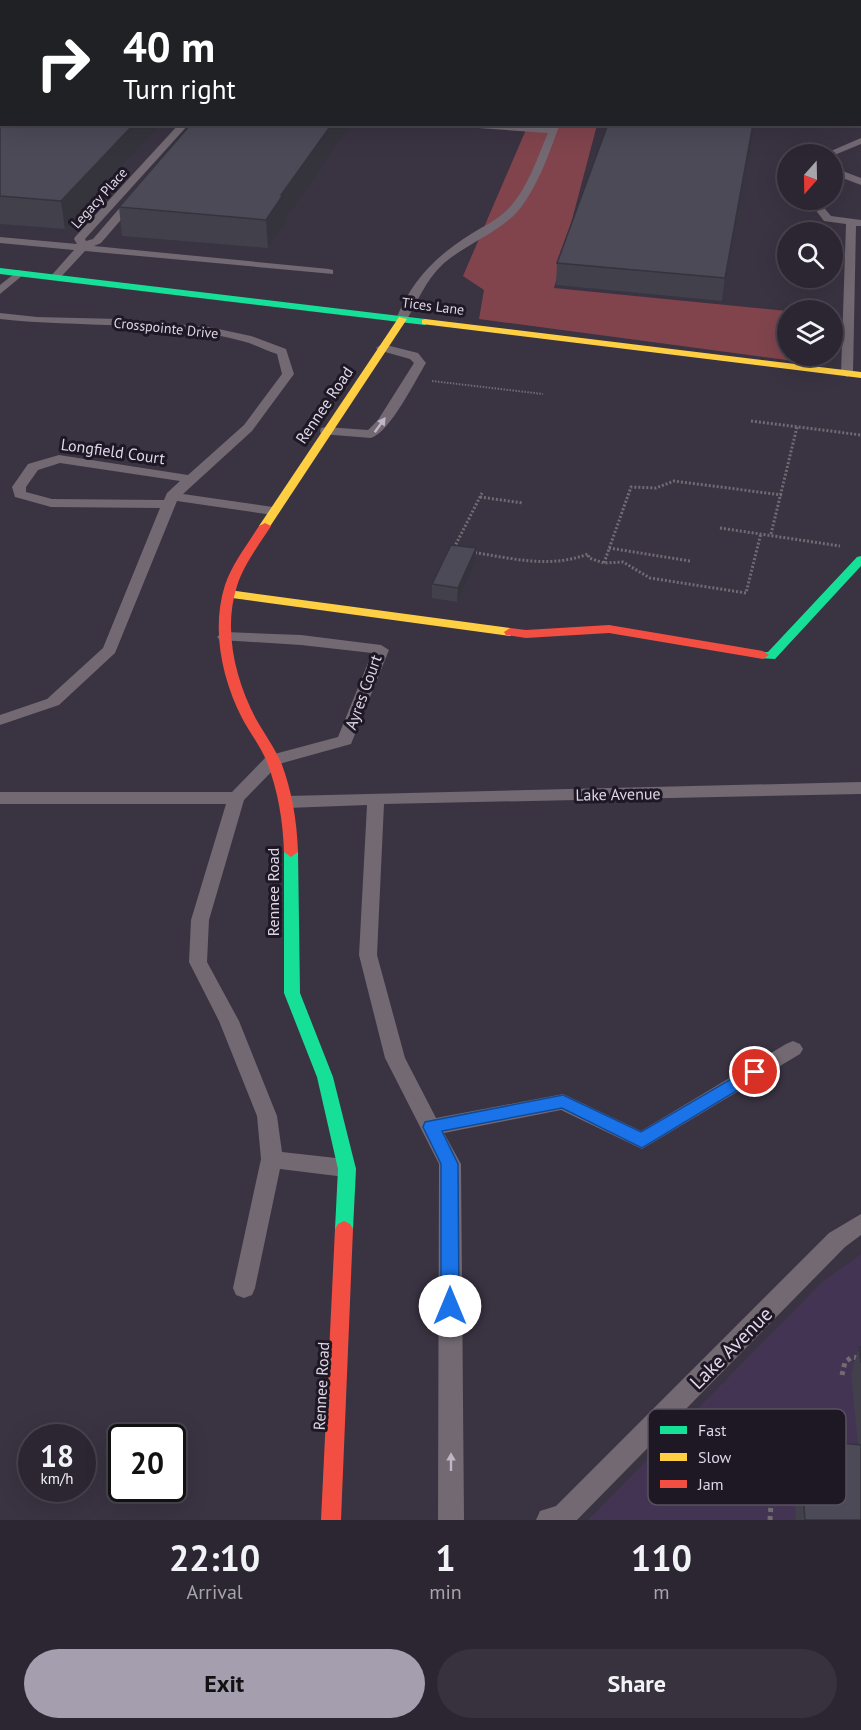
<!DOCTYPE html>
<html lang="en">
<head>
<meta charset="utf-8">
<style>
  body { margin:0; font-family:"PT Sans",sans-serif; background:#38323e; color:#f1f3f6; height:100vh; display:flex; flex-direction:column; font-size:22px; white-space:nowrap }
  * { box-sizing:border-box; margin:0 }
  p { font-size:20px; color:#a6a5ac }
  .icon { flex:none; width:33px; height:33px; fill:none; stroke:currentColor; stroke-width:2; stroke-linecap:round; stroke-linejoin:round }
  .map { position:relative; height:1520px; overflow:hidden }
  .details { display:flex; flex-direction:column; background:#2c2632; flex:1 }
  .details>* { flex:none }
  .hud { position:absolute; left:0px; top:0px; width:861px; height:126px; box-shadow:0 6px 24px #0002,0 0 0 2px #48434d; background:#202124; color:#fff; overflow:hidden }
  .needle { width:39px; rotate:200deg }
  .buttons { position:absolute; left:777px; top:144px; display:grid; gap:12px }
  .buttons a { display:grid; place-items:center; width:66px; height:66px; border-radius:50%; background:#2c2632; box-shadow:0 6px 24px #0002,0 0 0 2px #48434d; font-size:30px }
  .speed { position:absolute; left:18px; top:1424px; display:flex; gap:12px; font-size:30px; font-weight:700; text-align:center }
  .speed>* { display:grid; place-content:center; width:78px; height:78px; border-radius:50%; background:#2c2632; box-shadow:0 6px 24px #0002,0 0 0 2px #48434d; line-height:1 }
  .speed small { font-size:15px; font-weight:400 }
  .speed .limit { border:3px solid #111; border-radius:9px; background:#fff; color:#111 }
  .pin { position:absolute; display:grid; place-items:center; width:51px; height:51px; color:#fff; margin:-26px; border:3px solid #fff; border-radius:50%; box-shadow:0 2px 6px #0007 }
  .me { position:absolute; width:66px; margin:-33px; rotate:0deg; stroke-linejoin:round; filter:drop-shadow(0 0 4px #0008) }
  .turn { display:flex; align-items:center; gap:21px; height:126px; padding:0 24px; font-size:27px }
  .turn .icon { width:78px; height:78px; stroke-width:2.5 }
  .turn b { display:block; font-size:42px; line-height:51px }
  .eta { display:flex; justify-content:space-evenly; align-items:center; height:102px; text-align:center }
  .eta b { font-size:36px; font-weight:600; line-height:42px }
  .cta { display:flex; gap:12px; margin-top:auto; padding:12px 24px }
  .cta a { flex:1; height:69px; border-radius:36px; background:#a59eae; color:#111; font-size:24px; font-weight:600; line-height:69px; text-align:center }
  .cta a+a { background:#38323e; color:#f1f3f6 }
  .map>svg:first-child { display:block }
</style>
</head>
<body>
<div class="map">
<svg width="861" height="1520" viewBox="0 0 861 1520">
  <rect width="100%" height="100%" fill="#3a3342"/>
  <!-- built -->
  <polygon fill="#443453" points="861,1254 861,1520 588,1520 822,1282"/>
  <!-- forest -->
  <g fill="#81444d">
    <polygon points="526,0 861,0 861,112 860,2"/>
    <polygon points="528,125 597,125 554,288 787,311 788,356 825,356 824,365 479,319 484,290 463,276"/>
  </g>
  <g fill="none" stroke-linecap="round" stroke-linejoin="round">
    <!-- path-far2 -->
    <polyline stroke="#726b72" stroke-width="2" stroke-dasharray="1.5 1.5" stroke-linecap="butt" points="432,381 543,394"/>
    <!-- path-far1 -->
    <g stroke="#726b72" stroke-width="3" stroke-dasharray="2 2" stroke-linecap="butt">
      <polyline points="751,421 861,435"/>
      <polyline points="480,497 523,503"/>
      <polyline points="720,528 840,546"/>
      <polyline points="771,534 797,427"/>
      <polyline points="454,548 482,493"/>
      <polyline points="609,548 690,561"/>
      <path d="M471 552C511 558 549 569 588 554L589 558 604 563 623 562 650 578 746 593 761 533"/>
      <polyline points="604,563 631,487 656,488 674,481 782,495"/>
    </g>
    <!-- path -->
    <g stroke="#726b72" stroke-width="5" stroke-dasharray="4 4" stroke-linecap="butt">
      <polyline points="842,1375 845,1362 852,1357 861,1358"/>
      <polyline points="770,1520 772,1489 784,1460"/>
    </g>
    <!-- lane -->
    <g fill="#726972" fill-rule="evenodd">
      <polygon points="16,0 24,0 14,2"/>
      <polygon points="49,0 57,0 48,2"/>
      <polygon points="75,0 83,0 73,2"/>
      <polygon points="228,0 238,0 240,2 229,2"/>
      <polygon points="288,0 296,0 286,2"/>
      <polygon points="306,0 314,0 304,2"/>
      <polygon points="502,0 518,2 503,2"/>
      <polygon points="649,0 659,0 661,2 650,2"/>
      <polygon points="705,0 717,0 703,2"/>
      <polygon points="764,0 776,0 762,2"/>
      <polygon points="0,12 2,12 0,18"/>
      <polygon points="0,42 2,42 0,47"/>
      <polygon points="0,61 2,61 0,67"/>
      <polygon points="860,77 861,77 861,83 860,82"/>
      <rect x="0" y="81" width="2" height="6"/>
      <rect x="0" y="98" width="2" height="6"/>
      <rect x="860" y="108" width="1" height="6"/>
      <polygon points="179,124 189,124 85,239 86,241 93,239 130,196 138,196 138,200 101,243 94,246 329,269 333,270 333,274 85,251 59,279 55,280 50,277 74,250 0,243 0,237 77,244 74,239 75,237"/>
      <path d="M460 124 550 128 551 124H560C549 153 538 187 518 211 498 233 466 244 443 264 425 281 418 301 406 321H398L396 319C412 280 436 256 471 234 484 226 499 219 509 208 528 188 537 158 548 133L464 127Z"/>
      <polygon points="861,138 861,144 832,156 824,154"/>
      <polygon points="832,167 861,178 861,185 832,174"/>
      <polygon points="811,200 821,200 821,204 831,216 861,220 861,226 856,226 853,373 847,377 841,373 846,224 824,221 811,204"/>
      <polygon points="19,270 24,273 23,275 0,294 0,285"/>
      <path d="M0 313 37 317 119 319 209 327 251 336 286 349 294 374 252 431 183 494 273 507 278 508 280 511 278 514 273 515 177 501 115 653 59 705 0 725V715L47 699 103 648 160 508 51 507 15 497 12 487 28 464 59 455 188 475 244 425 282 374 277 354C265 350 254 344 242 341 168 320 78 328 0 319ZM60 463 180 481 167 493 164 500 52 499 26 492V487L38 470Z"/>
      <path d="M382 344 418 353 426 363C415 381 390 432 371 438L321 434 320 431 321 428 326 427 368 430 378 420 414 363 410 359 378 350 376 348Z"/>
      <polygon points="225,632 301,635 381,645 389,650 351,744 279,764 244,800 209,920 207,962 239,1021 277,1116 282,1152 345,1159 352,1162 356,1168 352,1174 345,1177 280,1169 255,1288 252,1295 244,1298 236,1295 233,1288 261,1159 257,1116 219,1021 189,962 191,920 226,804 0,804 0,792 232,792 267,756 338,737 372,653 301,645 220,640 217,637 220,634"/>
      <polygon points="861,782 861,794 384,804 377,955 405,1058 436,1118 563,1094 641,1131 786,1044 793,1041 800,1044 803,1049 800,1054 642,1149 561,1110 444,1133 461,1164 464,1520 438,1520 439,1164 385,1058 359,955 367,805 287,808 281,806 279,802 281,798 287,796"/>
      <polygon points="861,1214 861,1235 845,1247 577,1520 536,1520 540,1511 556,1506 829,1233"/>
    </g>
    <!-- fast -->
    <g fill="#16e098" fill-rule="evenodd">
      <polygon points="0,268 425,319 430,322 425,325 0,274"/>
      <polygon points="861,556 861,566 775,659 759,658 757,655 759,652 768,652 857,557"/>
      <polygon points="291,847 298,852 300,993 333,1077 356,1169 353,1229 350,1234 344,1237 338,1234 335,1229 338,1169 317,1077 284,993 284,852"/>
    </g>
    <!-- slow -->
    <g fill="#ffcf43" fill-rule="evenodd">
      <polygon points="399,317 407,319 269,528 261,528 259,526"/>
      <polygon points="425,319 861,372 861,378 422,324 422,320"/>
      <polygon points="229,590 510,628 516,632 510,636 225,597 223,594 225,591"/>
    </g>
    <!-- jam -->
    <g fill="#f24e42" fill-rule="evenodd">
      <path d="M265 523 271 526C259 545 244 564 237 586 223 629 235 679 256 719 264 733 274 747 281 762 292 791 297 821 298 852L291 857 284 852C283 821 278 791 267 762 261 747 250 733 242 718 222 679 211 629 225 585 232 564 247 545 259 526Z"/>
      <polygon points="609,625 763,651 769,655 763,659 609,633 526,638 506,635 504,632 510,628 526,630"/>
      <polygon points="344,1221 350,1224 353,1229 341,1520 321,1520 335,1229 338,1224"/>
    </g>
  </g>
  <!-- wall -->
  <g fill="#41404b">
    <polygon points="0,119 161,124 65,229 0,224"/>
    <polygon points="191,124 351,124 285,221 285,224 268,248 122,236 119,207"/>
    <polygon points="755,124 722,301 556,285 557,263"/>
    <polygon points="476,562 457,602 432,598 432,584"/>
    <polygon points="859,1347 861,1347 861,1520 796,1520 792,1466 799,1439 858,1445 851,1374"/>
  </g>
  <!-- shaded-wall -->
  <g fill="#35343d">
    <polygon points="193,0 214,0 215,2 192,2"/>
    <polygon points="134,124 161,124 65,229 61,201"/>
    <polygon points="332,124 351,124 285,221 285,224 268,248 266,220 281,195"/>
    <polygon points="753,124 755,124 722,301 725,278"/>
    <polygon points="476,548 476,562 457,602 458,588"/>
  </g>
  <!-- building -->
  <g fill="#4c4a57" stroke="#35343d" stroke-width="1.5">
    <polygon points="135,0 193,0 192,2 134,2"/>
    <polygon points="358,0 393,0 392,2 357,2"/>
    <polygon points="2,117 2,124 134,124 61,201 0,196 0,119"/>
    <polygon points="191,124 332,124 281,195 283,195 266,220 119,207"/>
    <polygon points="608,124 753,124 725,278 557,263"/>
    <polygon points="451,545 476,548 458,588 432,584"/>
    <polygon points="859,1347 861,1347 861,1363"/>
    <polygon points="799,1439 861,1445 861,1520 805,1520"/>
  </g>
  <!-- one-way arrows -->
  <defs><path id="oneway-solid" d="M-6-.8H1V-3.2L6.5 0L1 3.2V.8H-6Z" transform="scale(1.5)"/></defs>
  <g fill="#beb6c5">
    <use href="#oneway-solid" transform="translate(380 425) rotate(-54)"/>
    <use href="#oneway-solid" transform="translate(451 1462) rotate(-90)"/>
  </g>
  <!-- route -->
  <polygon fill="#1a73e8" stroke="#114b97" stroke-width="1.5" points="755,1065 761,1067 763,1072 761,1076 642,1148 562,1108 442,1131 458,1164 459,1306 457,1312 450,1315 443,1312 441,1306 441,1164 423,1127 425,1122 563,1095 641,1132"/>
  <g text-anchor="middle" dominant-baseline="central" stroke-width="6" stroke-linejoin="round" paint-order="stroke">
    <!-- far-street labels -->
    <g font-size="14" fill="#dfd7e8" stroke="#1e1824">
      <text transform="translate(99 198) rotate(-48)">Legacy Place</text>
      <text transform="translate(433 306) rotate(7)">Tices Lane</text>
      <text transform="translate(166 328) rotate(6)">Crosspointe Drive</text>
    </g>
    <!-- street labels -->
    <g font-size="16" fill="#dfd7e8" stroke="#1e1824">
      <text transform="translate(324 405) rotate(-56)">Rennee Road</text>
      <text transform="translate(113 451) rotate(8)">Longfield Court</text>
      <text transform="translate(363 692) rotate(-70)">Ayres Court</text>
      <text transform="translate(618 794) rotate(-1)">Lake Avenue</text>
      <text transform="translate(273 892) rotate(-90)">Rennee Road</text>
      <text transform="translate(321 1386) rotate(-87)">Rennee Road</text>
    </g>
    <!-- near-street labels -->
    <g font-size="20" fill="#dfd7e8" stroke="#1e1824">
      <text transform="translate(731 1348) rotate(-45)">Lake Avenue</text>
    </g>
  </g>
  <!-- legend -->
  <rect x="648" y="1409" width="198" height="96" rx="9" fill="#1e1824" stroke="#58515f" stroke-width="1.5"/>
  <rect x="660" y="1426" width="27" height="8" fill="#16e098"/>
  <rect x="660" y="1453" width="27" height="8" fill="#ffcf43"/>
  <rect x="660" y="1480" width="27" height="8" fill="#f24e42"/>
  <g font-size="16" fill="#dfd7e8">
    <text x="698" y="1436">Fast</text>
    <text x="698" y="1463">Slow</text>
    <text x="698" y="1490">Jam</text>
  </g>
</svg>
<div class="buttons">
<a><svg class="needle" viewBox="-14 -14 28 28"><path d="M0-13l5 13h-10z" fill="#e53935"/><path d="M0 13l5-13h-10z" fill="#a6a5ac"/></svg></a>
<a><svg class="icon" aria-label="search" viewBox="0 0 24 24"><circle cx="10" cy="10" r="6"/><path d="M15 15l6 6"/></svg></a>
<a><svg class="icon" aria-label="layers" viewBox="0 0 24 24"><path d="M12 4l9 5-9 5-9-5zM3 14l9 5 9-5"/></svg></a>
</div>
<div class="speed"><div>18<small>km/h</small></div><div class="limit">20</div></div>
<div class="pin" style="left:755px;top:1072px;background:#d93025"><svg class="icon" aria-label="arrive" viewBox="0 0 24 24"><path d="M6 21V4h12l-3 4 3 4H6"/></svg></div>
<svg class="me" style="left:450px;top:1306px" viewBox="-20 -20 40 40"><circle r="19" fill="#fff"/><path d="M0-13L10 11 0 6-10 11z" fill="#1a73e8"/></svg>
<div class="hud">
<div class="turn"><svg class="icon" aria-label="right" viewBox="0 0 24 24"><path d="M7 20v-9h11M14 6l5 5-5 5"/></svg><div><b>40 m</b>Turn right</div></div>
</div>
</div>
<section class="details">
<div class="eta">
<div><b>22:10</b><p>Arrival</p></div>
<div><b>1</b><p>min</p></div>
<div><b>110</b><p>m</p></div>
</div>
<div class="cta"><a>Exit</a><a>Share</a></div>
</section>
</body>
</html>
